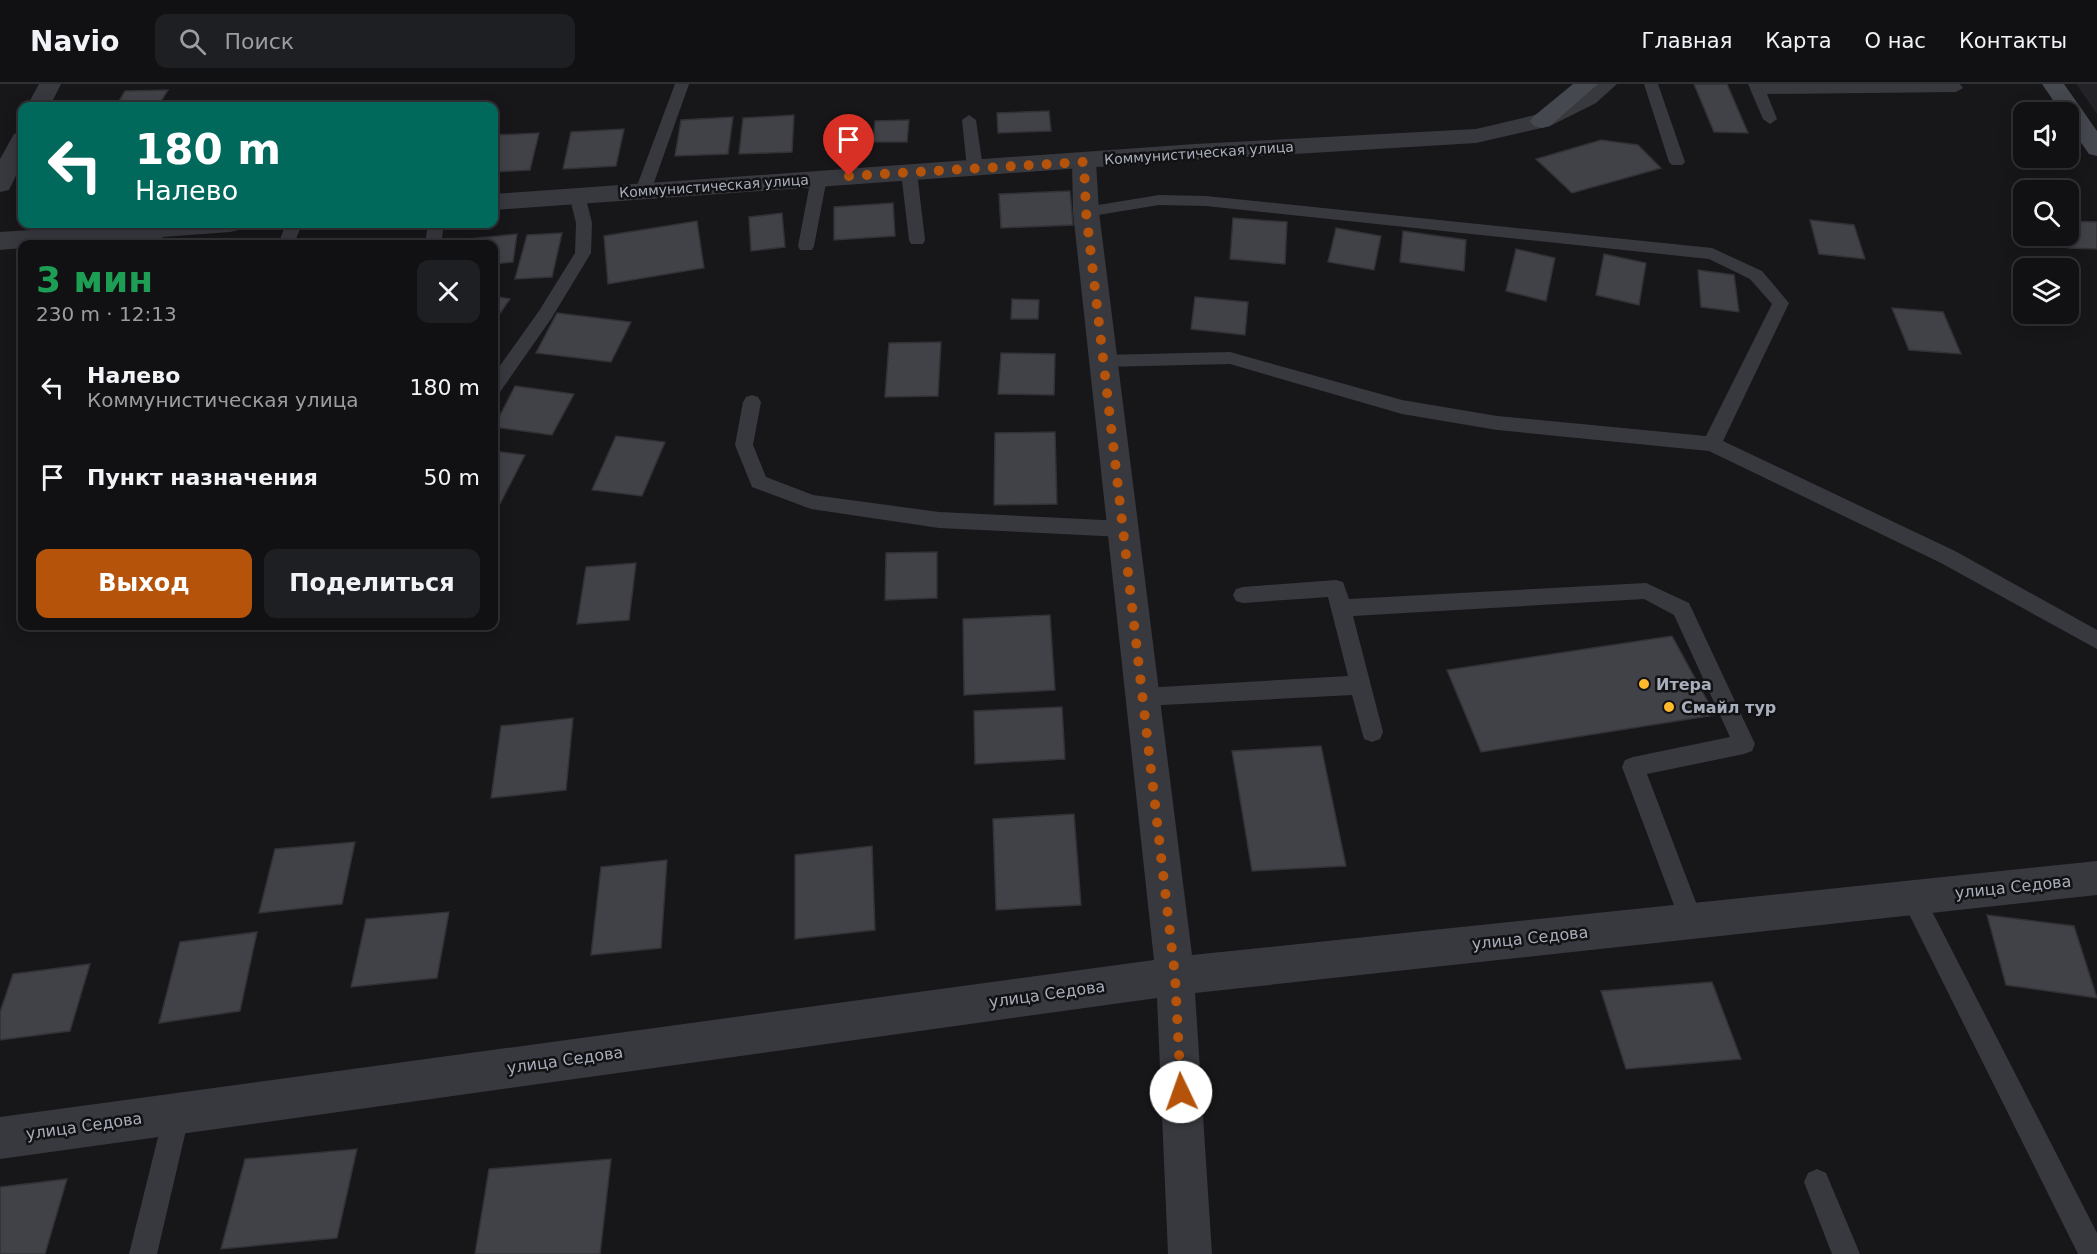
<!DOCTYPE html>
<html lang="ru">
<head>
<meta charset="utf-8">
<style>
  body { margin:0; font-family:"DejaVu Sans",sans-serif; background:#1e1f22; color:#f1f3f6; height:100vh; display:flex; flex-direction:column; font-size:22px; white-space:nowrap }
  * { box-sizing:border-box; margin:0 }
  p { font-size:20px; color:#9c9da0 }
  .icon { flex:none; width:33px; height:33px; fill:none; stroke:currentColor; stroke-width:2; stroke-linecap:round; stroke-linejoin:round }
  .map { position:relative; flex:1; overflow:hidden }
  .sheet { position:absolute; left:18px; top:156px; width:480px; height:390px; display:flex; flex-direction:column; background:#111114; border-radius:12px; box-shadow:0 3px 15px #0003,0 0 0 2px #303134 }
  .sheet>* { flex:none }
  .guide { position:absolute; left:18px; top:18px; width:480px; height:126px; border-radius:12px; box-shadow:0 3px 15px #0003,0 0 0 2px #303134; background:#00695c; color:#fff; overflow:hidden }
  .controls { position:absolute; left:2013px; top:18px; display:grid; gap:12px }
  .controls a { display:grid; place-items:center; width:66px; height:66px; border-radius:12px; background:#111114; box-shadow:0 3px 15px #0003,0 0 0 2px #303134; font-size:30px }
  .pin { position:absolute; display:grid; place-items:center; width:51px; height:51px; color:#fff; margin:-62px -26px; border-radius:50% 50% 50% 0; rotate:-45deg; box-shadow:0 0 6px #0007 }
  .pin .icon { rotate:45deg }
  .me { position:absolute; width:66px; margin:-33px; rotate:357deg; stroke-linejoin:round; filter:drop-shadow(0 0 4px #0008) }
  .turn { display:flex; align-items:center; gap:21px; height:126px; padding:0 18px; font-size:27px }
  .turn .icon { width:78px; height:78px; stroke-width:2.5 }
  .turn b { display:block; font-size:42px; line-height:51px }
  .round { display:grid; place-items:center; flex:none; width:63px; height:63px; border-radius:12px; background:#1e1f22 }
  .overview { display:flex; align-items:center; justify-content:space-between; height:102px; padding:0 18px }
  h1 { font-size:36px; font-weight:700; line-height:45px; color:#1e9e55 }
  .action { display:flex; gap:12px; margin-top:auto; padding:12px 18px }
  .action a { flex:1; height:69px; border-radius:12px; background:#b45309; color:#fff; font-size:24px; font-weight:700; line-height:69px; text-align:center }
  .action a+a { background:#1e1f22; color:#f1f3f6 }
  ul { padding:0; list-style:none }
  li { display:flex; align-items:center; gap:18px; height:90px; padding:0 18px }
  li div { flex:1 }
  li b { display:block; font-size:22px }
  li em { font-style:normal }
  header { display:flex; align-items:center; gap:36px; box-sizing:border-box; height:84px; padding:0 30px; background:#111114; border-bottom:2px solid #303134 }
  header strong { font-size:28px }
  nav { display:flex; gap:33px; margin-inline-start:auto; font-size:21px }
  .search { width:420px; height:54px; background:#1e1f22; display:flex; align-items:center; gap:15px; box-sizing:border-box; padding:0 21px; border-radius:12px; color:#9c9da0; font-size:22px }
  .map>svg:first-child { display:block }
</style>
</head>
<body>
<header>
<strong>Navio</strong>
<div class="search"><svg class="icon" aria-label="search" viewBox="0 0 24 24"><circle cx="10" cy="10" r="6"/><path d="M15 15l6 6"/></svg>Поиск</div>
<nav><a>Главная</a><a>Карта</a><a>О нас</a><a>Контакты</a></nav>
</header>
<div class="map">
<svg width="2097" height="1170" viewBox="0 0 2097 1170">
  <rect width="100%" height="100%" fill="#17171a"/>
  <!-- built -->
  <polygon fill="#232327" points="2076,0 2097,0 2097,30"/>
  <!-- building -->
  <g fill="#414247" stroke="#313136" stroke-width="1.5">
    <polygon points="1694,0 1727,0 1748,49 1714,48"/>
    <polygon points="168,6 158,22 116,22 125,7"/>
    <polygon points="1049,27 1051,47 998,49 997,29"/>
    <polygon points="794,31 792,68 739,70 743,34"/>
    <polygon points="733,33 728,70 675,72 681,36"/>
    <polygon points="909,36 907,58 873,58 875,37"/>
    <polygon points="624,45 616,82 563,85 571,48"/>
    <polygon points="539,49 530,86 494,88 494,51"/>
    <polygon points="1601,56 1638,61 1661,84 1572,109 1536,75"/>
    <polygon points="1070,107 1073,141 1001,144 999,110"/>
    <polygon points="893,119 895,152 834,156 834,123"/>
    <polygon points="782,129 785,163 751,167 749,133"/>
    <polygon points="1233,134 1287,138 1285,180 1230,175"/>
    <polygon points="1810,136 1854,141 1865,175 1819,170"/>
    <polygon points="697,137 704,184 608,200 604,152"/>
    <polygon points="2068,137 2097,138 2097,165 2068,164 2061,152 2068,152"/>
    <polygon points="1336,144 1381,152 1374,186 1328,178"/>
    <polygon points="1403,147 1466,156 1464,187 1400,178"/>
    <polygon points="562,149 552,193 515,195 527,151"/>
    <polygon points="517,150 513,178 494,180 494,160 459,160 460,156"/>
    <polygon points="1516,165 1555,174 1546,217 1506,207"/>
    <polygon points="1604,170 1646,179 1639,221 1596,211"/>
    <polygon points="1698,186 1734,191 1739,228 1701,223"/>
    <polygon points="494,212 510,215 494,238"/>
    <polygon points="1195,213 1248,218 1245,251 1191,245"/>
    <polygon points="1012,215 1039,216 1038,235 1011,235"/>
    <polygon points="1892,224 1943,228 1961,270 1909,266"/>
    <polygon points="557,229 631,238 611,278 536,269"/>
    <polygon points="941,258 938,312 885,313 889,259"/>
    <polygon points="1001,269 1055,270 1054,311 998,310"/>
    <polygon points="515,302 574,310 552,351 494,343"/>
    <polygon points="1055,348 1057,420 994,421 995,349"/>
    <polygon points="616,352 665,358 642,412 592,406"/>
    <polygon points="494,367 525,371 500,420 494,419"/>
    <polygon points="937,468 937,514 885,516 886,469"/>
    <polygon points="636,479 629,536 577,540 586,483"/>
    <polygon points="1050,531 1055,606 964,611 963,535"/>
    <polygon points="1672,552 1715,631 1481,668 1447,586"/>
    <polygon points="1062,623 1065,675 975,680 974,627"/>
    <polygon points="573,634 566,706 491,714 501,642"/>
    <polygon points="1321,662 1346,782 1252,787 1232,667"/>
    <polygon points="1074,730 1081,821 996,826 993,735"/>
    <polygon points="355,758 342,820 259,829 275,765"/>
    <polygon points="872,762 875,846 795,855 795,771"/>
    <polygon points="667,776 661,864 591,871 601,783"/>
    <polygon points="449,828 437,894 351,903 366,835"/>
    <polygon points="1987,831 2074,842 2097,914 2006,901"/>
    <polygon points="257,848 240,927 159,939 180,858"/>
    <polygon points="90,880 70,947 0,956 0,928 13,890"/>
    <polygon points="1712,898 1741,975 1626,985 1601,907"/>
    <polygon points="357,1065 337,1154 221,1165 245,1075"/>
    <polygon points="611,1075 600,1170 475,1170 489,1085"/>
    <polygon points="67,1095 45,1170 0,1170 0,1103"/>
  </g>
  <g fill="none" stroke-linecap="round" stroke-linejoin="round">
    <!-- service -->
    <g fill="#38393f" fill-rule="evenodd">
      <polygon points="675,0 689,0 651,107 649,111 637,111 635,107"/>
      <polygon points="1644,0 1658,0 1685,78 1682,81 1672,81 1669,78"/>
      <polygon points="1748,0 1960,0 1963,4 1956,8 1767,10 1777,35 1770,40 1763,35"/>
      <polygon points="969,31 976,36 983,84 975,89 967,84 962,36"/>
      <polygon points="848,42 856,47 858,92 850,97 842,92 840,47"/>
      <polygon points="909,83 917,88 925,156 923,160 911,160 909,156 901,88"/>
      <polygon points="819,89 827,94 814,162 812,166 800,166 798,162 811,94"/>
      <polygon points="577,106 585,111 592,139 591,169 551,235 500,308 494,309 494,290 539,227 575,169 576,139 569,111"/>
      <polygon points="1159,111 1206,112 1712,164 1762,187 1789,219 1723,357 1955,467 2097,546 2097,565 1941,479 1709,367 1497,346 1402,330 1230,280 1103,283 1097,281 1094,277 1097,273 1103,271 1230,268 1402,316 1497,332 1706,352 1772,220 1750,195 1709,175 1206,122 1159,121 1086,133 1080,132 1078,128 1080,124 1086,123"/>
      <polygon points="159,140 165,141 167,145 159,160 143,160 153,141"/>
      <polygon points="286,140 302,140 294,160 278,160"/>
      <polygon points="428,140 444,140 441,160 425,160"/>
      <polygon points="752,311 758,313 761,318 753,361 766,393 813,411 939,428 1123,437 1130,440 1133,445 1130,450 1123,453 939,444 811,425 752,403 750,398 735,361 743,318 746,313"/>
      <polygon points="1336,496 1343,498 1349,515 1646,499 1689,519 1755,660 1752,667 1744,670 1647,690 1703,837 1699,845 1691,849 1683,845 1622,683 1625,676 1633,673 1730,653 1674,531 1644,515 1353,532 1383,648 1380,655 1372,658 1364,655 1352,611 1143,622 1135,620 1132,613 1135,606 1143,604 1348,592 1328,513 1243,519 1236,517 1233,511 1236,505 1243,503"/>
      <polygon points="1913,803 1921,806 2097,1149 2097,1170 2078,1170 1905,822 1901,814 1905,806"/>
      <polygon points="177,1016 186,1020 190,1029 157,1170 129,1170 164,1029 168,1020"/>
      <polygon points="1817,1085 1826,1089 1860,1170 1832,1170 1804,1098 1808,1089"/>
    </g>
    <!-- minor -->
    <g fill="#38393f" fill-rule="evenodd">
      <polygon points="39,0 61,0 50,22 27,22"/>
      <polygon points="22,48 22,79 9,106 0,108 0,75 14,50"/>
      <polygon points="1084,70 1093,73 1096,78 1099,128 1192,871 2097,777 2097,811 1195,909 1212,1170 1168,1170 1157,914 0,1075 0,1033 1154,876 1073,128 1072,78 1075,73"/>
    </g>
    <!-- tertiary -->
    <g fill="#38393f" fill-rule="evenodd">
      <polygon points="1592,0 1617,0 1596,19 1550,42 1476,59 1195,76 494,126 494,110 1195,60 1476,45 1535,31 1580,9"/>
      <polygon points="123,140 243,140 239,146 230,148 67,160 22,160 22,164 0,166 0,148"/>
    </g>
    <!-- secondary -->
    <g fill="#46484f" fill-rule="evenodd">
      <polygon points="1573,0 1598,0 1550,42 1542,44 1534,42 1530,37 1534,32"/>
      <polygon points="2042,0 2064,0 2097,47 2097,72 2089,70 2068,40 2068,28 2061,28"/>
    </g>
  </g>
  <g fill="none" stroke-linecap="round" stroke-linejoin="round">
    <!-- route -->
    <polyline stroke="#b45309" stroke-width="10" stroke-dasharray="0 18" points="849,92 1084,78 1086,128 1175,892 1181,1008"/>
  </g>
  <!-- markers -->
  <g fill="#ffb92a" stroke="#121215" stroke-width="2">
    <circle cx="1644" cy="600" r="6"/>
    <circle cx="1669" cy="623" r="6"/>
  </g>
  <g text-anchor="middle" dominant-baseline="central" stroke-width="5" stroke-linejoin="round" paint-order="stroke">
    <!-- far-street labels -->
    <g font-size="14" fill="#a8aebb" stroke="#121215">
      <text transform="translate(1199 69) rotate(-4)">Коммунистическая улица</text>
      <text transform="translate(714 102) rotate(-4)">Коммунистическая улица</text>
    </g>
    <!-- poi labels -->
    <g font-size="16" font-weight="bold" fill="#a8aebb" stroke="#121215" text-anchor="start">
      <text x="1656" y="600">Итера</text>
      <text x="1681" y="623">Смайл тур</text>
    </g>
    <!-- street labels -->
    <g font-size="16" fill="#a8aebb" stroke="#121215">
      <text transform="translate(2013 803) rotate(-6)">улица Седова</text>
      <text transform="translate(1530 854) rotate(-6)">улица Седова</text>
      <text transform="translate(1047 910) rotate(-8)">улица Седова</text>
      <text transform="translate(565 976) rotate(-8)">улица Седова</text>
      <text transform="translate(84 1042) rotate(-8)">улица Седова</text>
    </g>
  </g>
</svg>
<div class="controls">
<a><svg class="icon" aria-label="sound" viewBox="0 0 24 24"><path d="M4 9h4l5-4v14l-5-4H4zM17 9q2 3 0 6"/></svg></a>
<a><svg class="icon" aria-label="search" viewBox="0 0 24 24"><circle cx="10" cy="10" r="6"/><path d="M15 15l6 6"/></svg></a>
<a><svg class="icon" aria-label="layers" viewBox="0 0 24 24"><path d="M12 4l9 5-9 5-9-5zM3 14l9 5 9-5"/></svg></a>
</div>
<div class="pin" style="left:849px;top:92px;background:#d93025"><svg class="icon" aria-label="arrive" viewBox="0 0 24 24"><path d="M6 21V4h12l-3 4 3 4H6"/></svg></div>
<svg class="me" style="left:1181px;top:1008px" viewBox="-20 -20 40 40"><circle r="19" fill="#fff"/><path d="M0-13L10 11 0 6-10 11z" fill="#b45309"/></svg>
<div class="guide">
<div class="turn"><svg class="icon" aria-label="left" viewBox="0 0 24 24"><path d="M17 20v-9H6M10 6l-5 5 5 5"/></svg><div><b>180 m</b>Налево</div></div>
</div>
<section class="sheet">
<div class="overview"><div><h1>3 мин</h1><p>230 m · 12:13</p></div><a class="round"><svg class="icon" aria-label="close" viewBox="0 0 24 24"><path d="M6 6l12 12M18 6L6 18"/></svg></a></div>
<ul>
<li><svg class="icon" aria-label="left" viewBox="0 0 24 24"><path d="M17 20v-9H6M10 6l-5 5 5 5"/></svg><div><b>Налево</b><p>Коммунистическая улица</p></div><em>180 m</em></li>
<li><svg class="icon" aria-label="arrive" viewBox="0 0 24 24"><path d="M6 21V4h12l-3 4 3 4H6"/></svg><div><b>Пункт назначения</b></div><em>50 m</em></li>
</ul>
<div class="action"><a>Выход</a><a>Поделиться</a></div>
</section>
</div>
</body>
</html>
